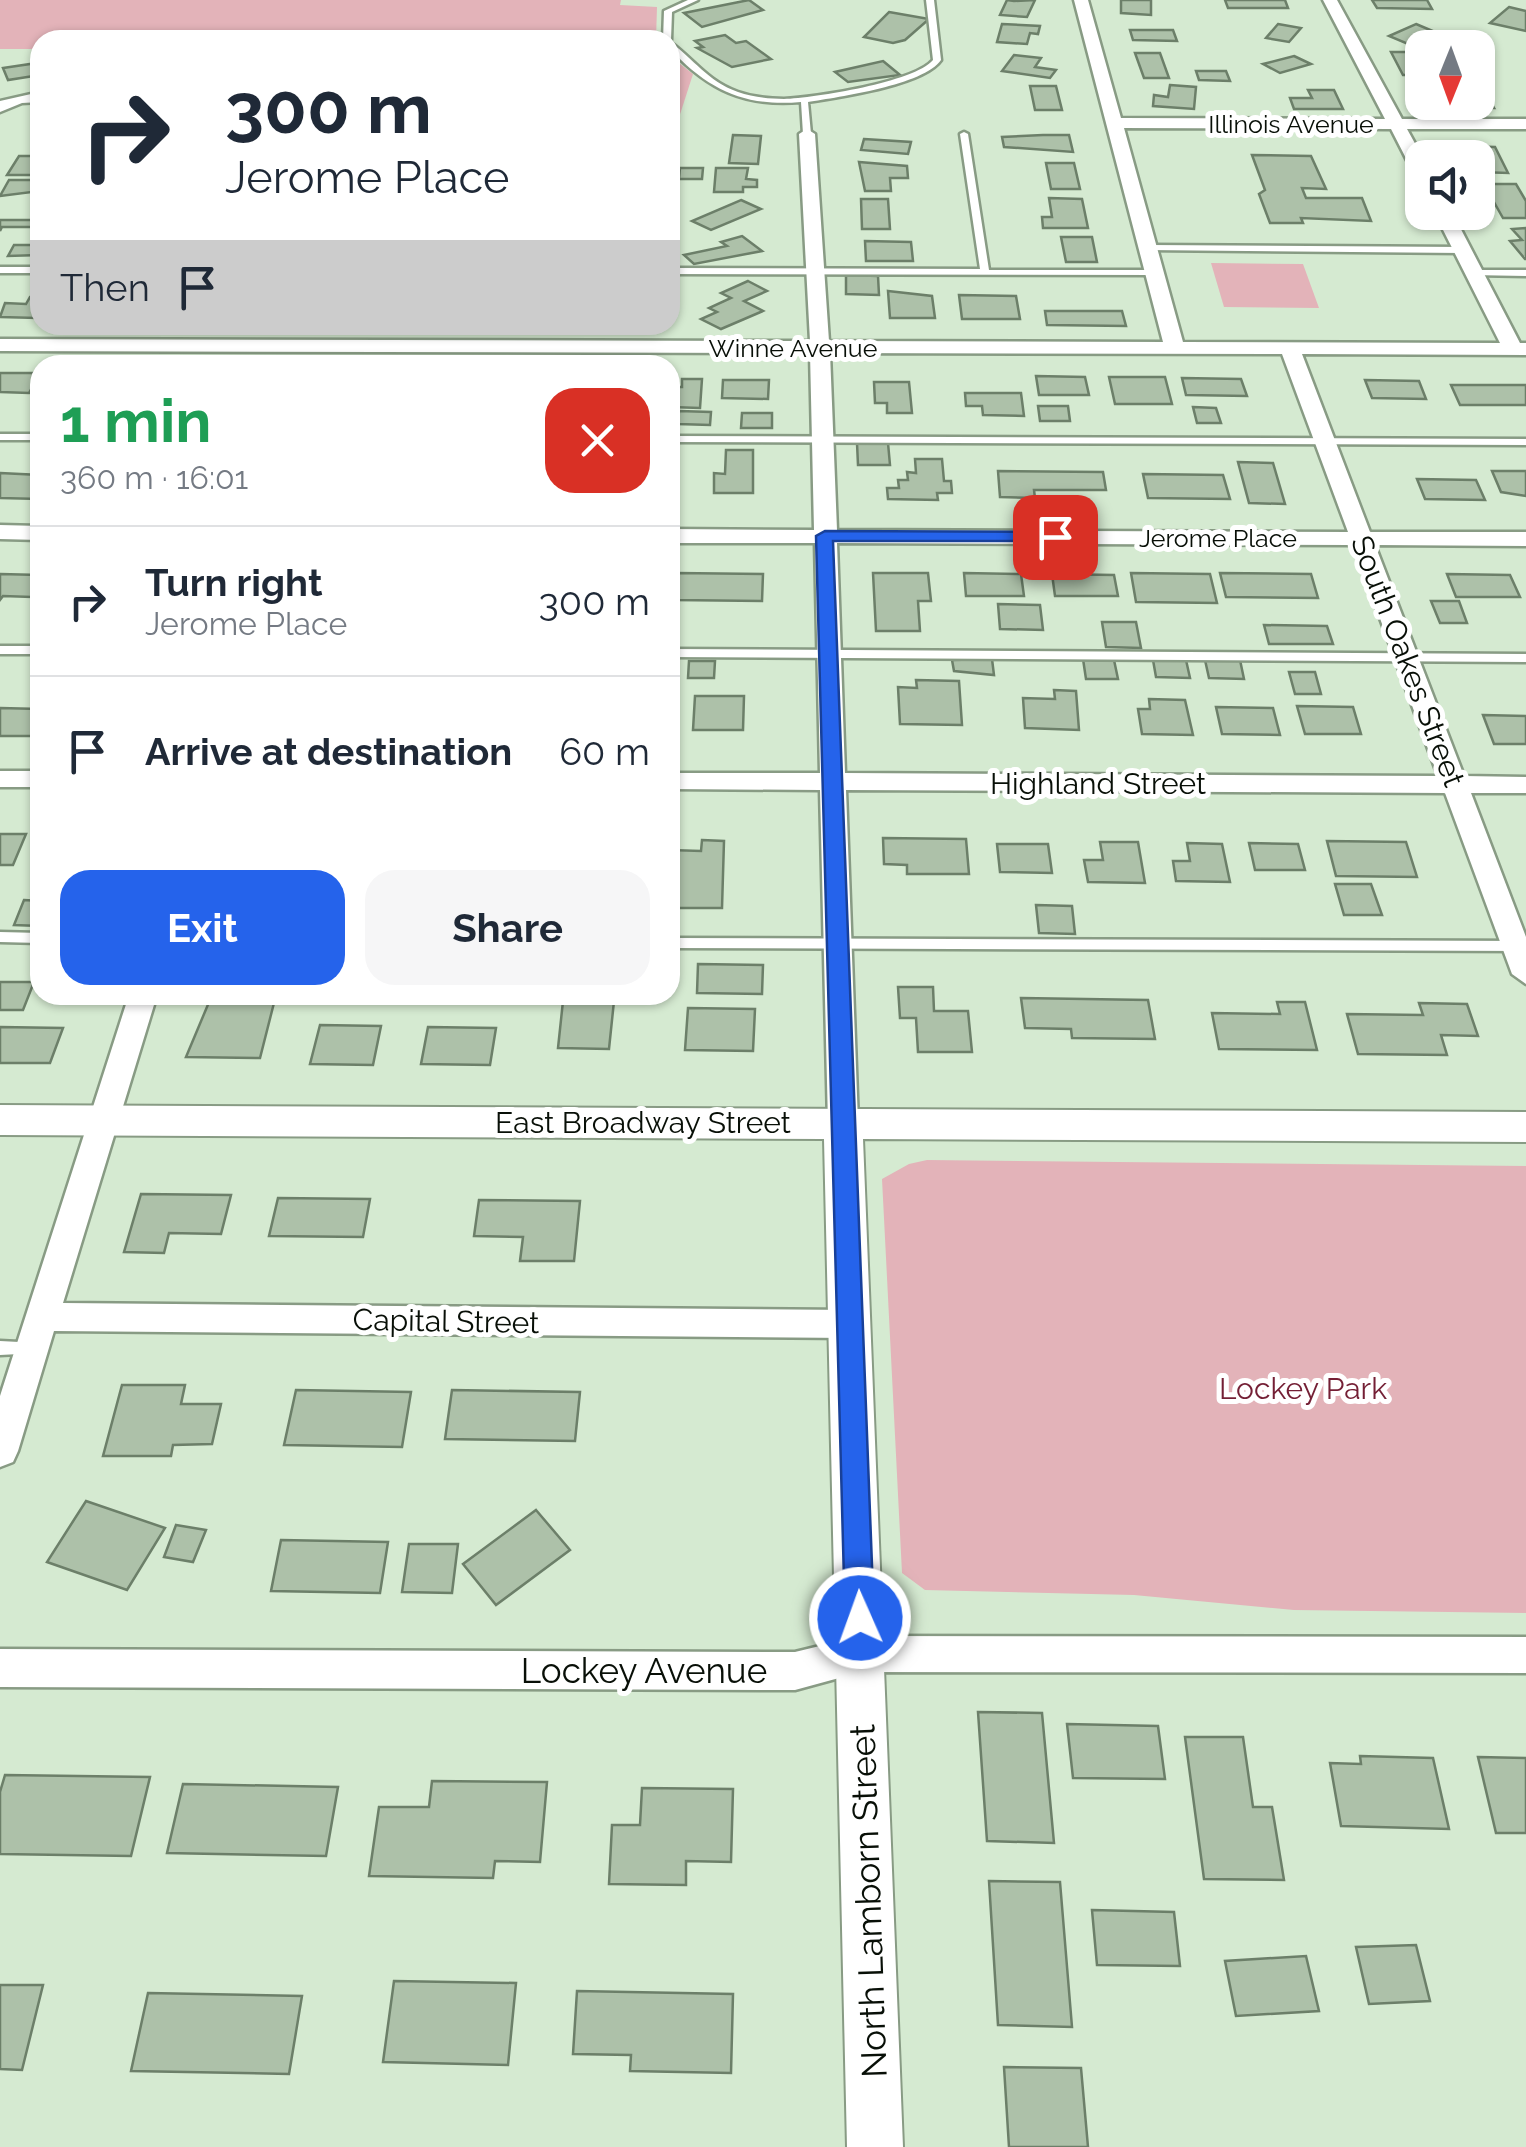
<!DOCTYPE html>
<html lang="en">
<head>
<meta charset="utf-8">
<style>
  body { margin:0; font-family:Raleway,sans-serif; background:#f6f6f7; color:#1f2937; height:100vh; display:flex; flex-direction:column; font-size:38px; white-space:nowrap }
  * { box-sizing:border-box; margin:0 }
  p { font-size:32px; color:#747a83 }
  .icon { flex:none; width:55px; height:55px; fill:none; stroke:currentColor; stroke-width:2; stroke-linecap:round; stroke-linejoin:round }
  .map { position:relative; flex:1; overflow:hidden }
  .sheet { position:absolute; left:30px; top:355px; width:650px; height:650px; display:flex; flex-direction:column; background:#fff; border-radius:30px; box-shadow:0 2px 8px #0004 }
  .sheet>* { flex:none }
  .guide { position:absolute; left:30px; top:30px; width:650px; height:305px; border-radius:30px; box-shadow:0 2px 8px #0004; background:#fff; color:#1f2937; overflow:hidden }
  .needle { width:65px; rotate:181deg }
  .tools { position:absolute; left:1405px; top:30px; display:grid; gap:20px }
  .tools a { display:grid; place-items:center; width:90px; height:90px; border-radius:20px; background:#fff; box-shadow:0 2px 8px #0004; font-size:50px }
  .pin { position:absolute; display:grid; place-items:center; width:85px; height:85px; color:#fff; margin:-42px; border-radius:20px; box-shadow:0 5px 15px #0006 }
  .me { position:absolute; width:110px; margin:-55px; rotate:358deg; stroke-linejoin:round; filter:drop-shadow(0 0 8px #0008) }
  .turn { display:flex; align-items:center; gap:35px; height:210px; padding:0 30px; font-size:45px }
  .turn .icon { width:130px; height:130px; stroke-width:2.5 }
  .turn b { display:block; font-size:70px; line-height:85px }
  .then { display:flex; align-items:center; height:95px; padding:0 30px; background:#0003; gap:20px; font-size:38px }
  .round { display:grid; place-items:center; flex:none; width:105px; height:105px; border-radius:30px; background:#f6f6f7 }
  .headline { display:flex; align-items:center; justify-content:space-between; height:170px; padding:0 30px }
  h1 { font-size:60px; font-weight:700; line-height:75px; color:#1e9e55 }
  .primary-button { display:flex; gap:20px; margin-top:auto; padding:20px 30px }
  .primary-button a { flex:1; height:115px; border-radius:30px; background:#2563eb; color:#fff; font-size:40px; font-weight:700; line-height:115px; text-align:center }
  .primary-button a+a { background:#f6f6f7; color:#1f2937 }
  ul { padding:0; list-style:none }
  li { display:flex; align-items:center; gap:30px; height:150px; padding:0 30px; border-top:2px solid #e0e1e3 }
  li div { flex:1 }
  li b { display:block; font-size:38px }
  li em { font-style:normal }
  .map>svg:first-child { display:block }
</style>
</head>
<body>
<div class="map">
<svg width="1526" height="2147" viewBox="0 0 1526 2147">
  <rect width="100%" height="100%" fill="#d5ead1"/>
  <!-- green -->
  <g fill="#e3b3b9">
    <polygon points="0,0 621,0 620,5 657,7 656,40 40,40 40,49 0,49"/>
    <polygon points="670,56 693,74 675,130 670,130"/>
    <polygon points="1211,263 1303,264 1319,308 1224,307"/>
    <polygon points="927,1160 1526,1166 1526,1613 1294,1610 1134,1595 925,1590 902,1573 882,1179 909,1164"/>
  </g>
  <!-- building -->
  <g fill="#adc1a9" stroke="#6c7f69" stroke-width="2.5">
    <polygon points="749,0 763,10 702,27 684,13"/>
    <polygon points="1007,0 1014,1 1035,0 1027,17 1000,15"/>
    <polygon points="1121,0 1151,0 1151,15 1121,13"/>
    <polygon points="1225,0 1285,0 1288,8 1228,8"/>
    <polygon points="1372,0 1427,0 1432,9 1377,8"/>
    <polygon points="1509,7 1526,11 1526,31 1490,23"/>
    <polygon points="889,12 929,19 905,40 893,43 864,37"/>
    <polygon points="1002,24 1040,26 1038,34 1030,33 1027,44 997,42"/>
    <polygon points="1278,24 1301,28 1289,42 1266,38"/>
    <polygon points="1416,24 1440,34 1408,44 1389,36"/>
    <polygon points="1130,30 1173,30 1177,41 1133,40"/>
    <polygon points="725,35 736,43 746,41 771,59 732,67 697,48 703,47 695,41"/>
    <polygon points="1391,52 1419,52 1422,75 1403,75"/>
    <polygon points="1135,53 1160,53 1169,78 1144,78"/>
    <polygon points="1014,55 1041,58 1035,67 1056,70 1050,78 1002,71"/>
    <polygon points="1294,56 1311,64 1280,73 1263,64"/>
    <polygon points="883,61 900,75 848,82 835,72"/>
    <polygon points="37,63 40,75 8,80 3,68"/>
    <polygon points="1196,71 1226,71 1230,81 1199,80"/>
    <polygon points="1170,85 1196,87 1194,109 1153,106 1154,95 1168,97"/>
    <polygon points="1030,86 1056,86 1062,110 1035,110"/>
    <polygon points="1308,90 1334,90 1343,109 1294,109 1290,98 1312,98"/>
    <polygon points="1478,95 1486,95 1494,108 1436,108 1433,102 1478,102"/>
    <polygon points="733,135 761,136 758,164 729,163"/>
    <polygon points="1043,135 1069,135 1073,152 1004,147 1002,137"/>
    <polygon points="864,139 911,142 908,154 861,150"/>
    <polygon points="1458,146 1495,147 1508,173 1478,172 1478,158 1463,158"/>
    <polygon points="1252,155 1311,156 1326,189 1302,188 1306,198 1362,198 1371,221 1301,218 1303,223 1270,223 1259,194 1265,190"/>
    <polygon points="19,156 40,156 40,175 7,175"/>
    <polygon points="859,162 907,166 908,178 890,178 891,191 865,191"/>
    <polygon points="1046,163 1074,163 1080,189 1051,189"/>
    <polygon points="680,168 703,168 702,179 679,179"/>
    <polygon points="716,168 748,168 746,179 757,180 757,187 743,187 743,192 714,192"/>
    <polygon points="9,180 40,180 40,191 0,196"/>
    <polygon points="1478,184 1516,184 1526,201 1526,218 1503,218 1491,197 1480,197"/>
    <polygon points="1049,198 1082,199 1088,228 1043,228 1042,217 1052,217"/>
    <polygon points="861,199 888,199 890,229 862,229"/>
    <polygon points="741,200 761,209 711,230 692,221"/>
    <polygon points="0,220 35,220 31,227 2,227 0,231"/>
    <polygon points="1526,228 1526,259 1525,259 1510,241 1522,240 1512,229"/>
    <polygon points="742,236 762,251 694,264 684,255 727,246 721,242"/>
    <polygon points="1061,237 1092,237 1097,262 1066,262"/>
    <polygon points="865,241 911,242 913,261 866,261"/>
    <polygon points="14,245 40,245 40,255 8,256"/>
    <polygon points="846,275 878,276 879,295 846,294"/>
    <polygon points="748,281 767,291 744,301 763,311 721,329 701,319 717,312 709,308 731,298 721,293"/>
    <polygon points="888,291 932,296 935,318 890,318"/>
    <polygon points="959,295 1016,296 1020,319 962,319"/>
    <polygon points="30,297 40,297 37,318 0,317 5,303 26,304"/>
    <polygon points="1045,311 1122,311 1126,326 1047,325"/>
    <polygon points="0,373 40,373 29,393 0,392"/>
    <polygon points="1036,376 1085,377 1089,395 1039,395"/>
    <polygon points="1109,377 1165,377 1172,404 1115,404"/>
    <polygon points="1182,378 1241,379 1247,396 1186,395"/>
    <polygon points="682,379 702,379 700,408 670,407 670,387 682,387"/>
    <polygon points="723,380 769,380 768,399 722,398"/>
    <polygon points="1365,380 1419,381 1426,399 1372,398"/>
    <polygon points="874,382 909,382 912,413 887,413 887,403 875,403"/>
    <polygon points="1451,385 1526,385 1526,405 1460,405"/>
    <polygon points="965,393 1021,393 1024,416 983,415 982,406 966,406"/>
    <polygon points="1038,406 1068,406 1070,421 1040,421"/>
    <polygon points="1193,407 1216,408 1221,423 1197,423"/>
    <polygon points="679,411 711,412 710,425 678,424"/>
    <polygon points="742,413 772,413 772,428 741,428"/>
    <polygon points="857,443 888,443 890,465 858,465"/>
    <polygon points="726,450 753,450 753,493 714,493 714,473 725,474"/>
    <polygon points="915,459 942,459 944,481 951,481 952,493 937,493 938,500 888,499 887,488 899,488 898,480 908,480 907,472 916,473"/>
    <polygon points="1238,462 1273,463 1285,504 1249,503"/>
    <polygon points="998,471 1103,472 1106,490 1034,490 1035,498 1000,497"/>
    <polygon points="1492,471 1526,471 1526,496 1501,492"/>
    <polygon points="0,473 40,475 40,499 0,498"/>
    <polygon points="1143,474 1223,475 1230,499 1148,498"/>
    <polygon points="1417,479 1476,480 1485,500 1425,499"/>
    <polygon points="676,573 763,574 762,601 674,600"/>
    <polygon points="873,573 928,573 931,601 918,601 920,631 876,631"/>
    <polygon points="964,573 1021,574 1024,596 966,596"/>
    <polygon points="1131,573 1210,574 1217,603 1136,602"/>
    <polygon points="1220,573 1311,574 1318,598 1226,597"/>
    <polygon points="0,574 40,575 40,579 32,597 3,596 0,600"/>
    <polygon points="1052,574 1114,575 1118,596 1055,596"/>
    <polygon points="1447,574 1510,575 1520,597 1456,597"/>
    <polygon points="1431,601 1459,601 1467,623 1440,623"/>
    <polygon points="998,604 1040,605 1043,630 1000,629"/>
    <polygon points="1102,622 1136,622 1141,648 1106,647"/>
    <polygon points="1264,625 1327,626 1333,644 1269,644"/>
    <polygon points="992,659 994,675 954,671 952,660"/>
    <polygon points="1083,659 1114,660 1118,679 1086,679"/>
    <polygon points="1153,660 1186,660 1190,678 1156,677"/>
    <polygon points="1205,660 1240,660 1244,679 1209,678"/>
    <polygon points="689,661 715,661 714,678 688,678"/>
    <polygon points="1289,672 1315,672 1321,694 1295,694"/>
    <polygon points="916,680 959,681 962,725 900,724 898,687 917,688"/>
    <polygon points="1054,690 1076,691 1079,730 1025,728 1023,698 1055,699"/>
    <polygon points="695,696 744,696 743,730 693,730"/>
    <polygon points="1149,699 1185,700 1193,735 1142,734 1138,709 1150,709"/>
    <polygon points="1297,706 1353,707 1361,734 1305,734"/>
    <polygon points="1216,707 1273,708 1280,735 1222,734"/>
    <polygon points="0,708 40,709 40,736 0,736"/>
    <polygon points="1483,715 1526,716 1526,744 1494,744"/>
    <polygon points="0,834 26,834 13,865 0,865"/>
    <polygon points="883,838 966,839 969,874 907,874 907,865 884,864"/>
    <polygon points="702,840 724,841 722,908 670,908 670,850 701,851"/>
    <polygon points="1327,841 1406,842 1417,877 1336,876"/>
    <polygon points="1100,842 1138,842 1145,883 1088,882 1084,860 1103,860"/>
    <polygon points="1187,843 1222,844 1230,882 1176,881 1173,861 1190,861"/>
    <polygon points="1249,843 1298,844 1305,870 1255,870"/>
    <polygon points="997,844 1048,844 1052,873 1000,872"/>
    <polygon points="1335,884 1371,884 1382,915 1344,915"/>
    <polygon points="24,900 40,901 40,926 14,925"/>
    <polygon points="1036,905 1072,906 1075,934 1039,933"/>
    <polygon points="698,964 763,965 762,994 697,993"/>
    <polygon points="0,982 34,982 23,1010 0,1010"/>
    <polygon points="898,987 933,987 934,1011 968,1011 972,1052 918,1052 916,1018 900,1018"/>
    <polygon points="212,995 276,995 260,1058 186,1057"/>
    <polygon points="1021,998 1148,1000 1155,1039 1072,1038 1071,1029 1025,1028"/>
    <polygon points="563,1001 614,1001 609,1049 558,1048"/>
    <polygon points="1277,1002 1305,1002 1317,1050 1219,1049 1212,1013 1280,1014"/>
    <polygon points="1419,1003 1467,1004 1478,1036 1441,1035 1447,1055 1358,1054 1347,1014 1423,1015"/>
    <polygon points="688,1008 755,1009 753,1051 685,1050"/>
    <polygon points="320,1025 381,1026 373,1065 310,1064"/>
    <polygon points="0,1027 63,1028 50,1063 0,1063"/>
    <polygon points="428,1027 496,1028 490,1065 421,1064"/>
    <polygon points="141,1194 231,1195 221,1234 169,1233 164,1253 124,1252"/>
    <polygon points="278,1198 370,1199 363,1237 269,1236"/>
    <polygon points="479,1200 580,1201 574,1261 520,1261 523,1237 474,1236"/>
    <polygon points="122,1385 185,1385 181,1404 221,1404 212,1444 173,1445 171,1456 103,1456"/>
    <polygon points="296,1390 411,1392 402,1447 284,1445"/>
    <polygon points="452,1390 580,1392 575,1441 445,1439"/>
    <polygon points="86,1501 165,1528 127,1590 47,1562"/>
    <polygon points="536,1510 570,1550 496,1605 463,1564"/>
    <polygon points="176,1525 206,1530 193,1562 164,1557"/>
    <polygon points="281,1540 388,1542 380,1593 271,1591"/>
    <polygon points="409,1544 458,1544 452,1593 402,1592"/>
    <polygon points="978,1712 1042,1713 1054,1843 987,1841"/>
    <polygon points="1067,1724 1158,1726 1165,1779 1073,1778"/>
    <polygon points="1185,1737 1243,1737 1253,1807 1272,1807 1284,1880 1204,1879"/>
    <polygon points="1360,1756 1433,1758 1449,1829 1341,1826 1330,1763 1361,1764"/>
    <polygon points="1478,1757 1526,1758 1526,1833 1496,1833"/>
    <polygon points="5,1775 150,1777 131,1856 0,1854 0,1792"/>
    <polygon points="432,1781 547,1782 540,1862 495,1861 493,1878 369,1876 379,1807 429,1807"/>
    <polygon points="183,1784 338,1787 326,1856 167,1853"/>
    <polygon points="642,1788 733,1789 731,1862 686,1861 686,1885 609,1884 612,1825 640,1825"/>
    <polygon points="989,1881 1060,1882 1072,2027 998,2025"/>
    <polygon points="1092,1910 1174,1912 1180,1966 1097,1965"/>
    <polygon points="1416,1945 1430,2001 1369,2004 1356,1947"/>
    <polygon points="1306,1956 1319,2011 1236,2016 1225,1961"/>
    <polygon points="394,1981 516,1983 508,2065 383,2062"/>
    <polygon points="0,1985 43,1985 22,2070 0,2069"/>
    <polygon points="577,1991 733,1994 731,2073 630,2071 631,2055 573,2054"/>
    <polygon points="148,1993 302,1996 289,2074 131,2071"/>
    <polygon points="1004,2067 1081,2068 1088,2147 1009,2147"/>
  </g>
  <g fill="none" stroke-linecap="round" stroke-linejoin="round">
    <!-- service casing -->
    <g stroke="#889b84" stroke-width="5">
      <g id="service">
        <polygon points="688,0 698,0 672,12 671,40 663,40 664,11"/>
        <path d="M926 0H934L941 60C924 85 839 97 808 102L811 134 807 136 803 134 801 102C744 107 709 90 670 49V42C694 59 707 81 738 92 752 97 769 99 784 99 814 98 915 82 933 60Z"/>
        <polygon points="670,132 675,134 674,146 670,149"/>
        <polygon points="964,132 968,134 989,270 1156,270 1161,273 1159,275 670,274 670,268 980,269 960,134"/>
        <polygon points="1149,245 1462,247 1467,250 1462,253 1146,250 1144,248"/>
        <rect x="0" y="267" width="40" height="6"/>
        <polygon points="1474,270 1526,270 1526,276 1471,275 1471,271"/>
        <rect x="0" y="434" width="40" height="6"/>
        <polygon points="670,436 1526,439 1526,445 670,442"/>
        <rect x="0" y="646" width="40" height="8"/>
        <polygon points="670,649 1526,654 1526,662 670,657"/>
        <polygon points="0,932 40,933 40,943 0,942"/>
        <polygon points="670,938 1526,941 1526,951 670,948"/>
        <polygon points="0,1341 38,1343 40,1348 38,1353 0,1355"/>
      </g>
    </g>
    <!-- minor casing -->
    <g stroke="#889b84" stroke-width="5">
      <g id="minor">
        <path d="M1074 0H1088L1121 118 1385 119 1323 0H1337L1402 119H1526V129H1407L1423 158 1422 177 1413 172 1391 129 1124 128 1183 342 1500 343 1434 212H1452L1520 343H1526V355L1302 354 1370 532H1526V546L1375 545 1464 776 1526 777V793H1471L1526 937V984L1512 974 1445 793 846 790 858 1123 854 1131H832L828 1123 820 790 670 789V773H820L815 543H670V529L814 530 810 353 0 351V339L810 341 799 134 807 129 815 134 829 341 1163 342ZM830 353 1282 354 1348 532 837 530ZM837 543 1353 545 1438 776 845 773Z"/>
        <polygon points="40,92 40,102 22,103 0,112 0,101"/>
        <polygon points="0,525 40,526 40,540 0,539"/>
        <rect x="0" y="771" width="40" height="16"/>
        <polygon points="129,995 157,995 63,1303 850,1310 862,1314 867,1324 862,1334 850,1338 54,1331 18,1451 13,1462 0,1467 0,1396"/>
        <polygon points="861,1636 1526,1637 1526,1673 861,1672 795,1690 0,1687 0,1649 795,1652"/>
      </g>
    </g>
    <!-- tertiary casing -->
    <g stroke="#889b84" stroke-width="4">
      <polygon id="tertiary" points="0,1105 1526,1112 1526,1142 863,1139 903,2147 847,2147 824,1139 0,1135"/>
    </g>
    <!-- service -->
    <use href="#service" fill="#fff" fill-rule="evenodd"/>
    <!-- minor -->
    <use href="#minor" fill="#fff" fill-rule="evenodd"/>
    <!-- tertiary -->
    <use href="#tertiary" fill="#fff" fill-rule="evenodd"/>
  </g>
  <!-- route -->
  <polygon fill="#2563eb" stroke="#184099" stroke-width="2.5" points="1055,532 1061,534 1061,541 833,541 874,1618 870,1627 860,1631 850,1627 845,1618 816,536 825,531"/>
  <g text-anchor="middle" dominant-baseline="central" stroke-width="10" stroke-linejoin="round" paint-order="stroke">
    <!-- far-street labels -->
    <g font-size="25" fill="#080f07" stroke="#fff">
      <text x="1291" y="124">Illinois Avenue</text>
      <text x="793" y="348">Winne Avenue</text>
      <text x="1218" y="538">Jerome Place</text>
    </g>
    <!-- street labels -->
    <g font-size="30" fill="#080f07" stroke="#fff">
      <text transform="translate(1408 661) rotate(69)">South Oakes Street</text>
      <text x="1098" y="783">Highland Street</text>
      <text x="643" y="1122">East Broadway Street</text>
      <text transform="translate(446 1321) rotate(1)">Capital Street</text>
    </g>
    <!-- park labels -->
    <g font-size="30" fill="#741f35" stroke="#fff">
      <text x="1303" y="1388">Lockey Park</text>
    </g>
    <!-- near-street labels -->
    <g font-size="35" fill="#080f07" stroke="#fff">
      <text x="644" y="1670">Lockey Avenue</text>
      <text transform="translate(868 1901) rotate(-92)">North Lamborn Street</text>
    </g>
  </g>
</svg>
<div class="tools">
<a><svg class="needle" viewBox="-14 -14 28 28"><path d="M0-13l5 13h-10z" fill="#e53935"/><path d="M0 13l5-13h-10z" fill="#747a83"/></svg></a>
<a><svg class="icon" aria-label="sound" viewBox="0 0 24 24"><path d="M4 9h4l5-4v14l-5-4H4zM17 9q2 3 0 6"/></svg></a>
</div>
<div class="pin" style="left:1055px;top:537px;background:#d93025"><svg class="icon" aria-label="arrive" viewBox="0 0 24 24"><path d="M6 21V4h12l-3 4 3 4H6"/></svg></div>
<svg class="me" style="left:860px;top:1618px" viewBox="-20 -20 40 40"><circle r="17" fill="#2563eb" stroke="#fff" stroke-width="3"/><path d="M0-11L8 9 0 5-8 9z" fill="#fff"/></svg>
<div class="guide">
<div class="turn"><svg class="icon" aria-label="right" viewBox="0 0 24 24"><path d="M7 20v-9h11M14 6l5 5-5 5"/></svg><div><b>300 m</b>Jerome Place</div></div>
<div class="then">Then<svg class="icon" aria-label="arrive" viewBox="0 0 24 24"><path d="M6 21V4h12l-3 4 3 4H6"/></svg></div>
</div>
<section class="sheet">
<div class="headline"><div><h1>1 min</h1><p>360 m · 16:01</p></div><a class="round" style="background:#d93025;color:#fff"><svg class="icon" aria-label="close" viewBox="0 0 24 24"><path d="M6 6l12 12M18 6L6 18"/></svg></a></div>
<ul>
<li><svg class="icon" aria-label="right" viewBox="0 0 24 24"><path d="M7 20v-9h11M14 6l5 5-5 5"/></svg><div><b>Turn right</b><p>Jerome Place</p></div><em>300 m</em></li>
<li><svg class="icon" aria-label="arrive" viewBox="0 0 24 24"><path d="M6 21V4h12l-3 4 3 4H6"/></svg><div><b>Arrive at destination</b></div><em>60 m</em></li>
</ul>
<div class="primary-button"><a>Exit</a><a>Share</a></div>
</section>
</div>
</body>
</html>
